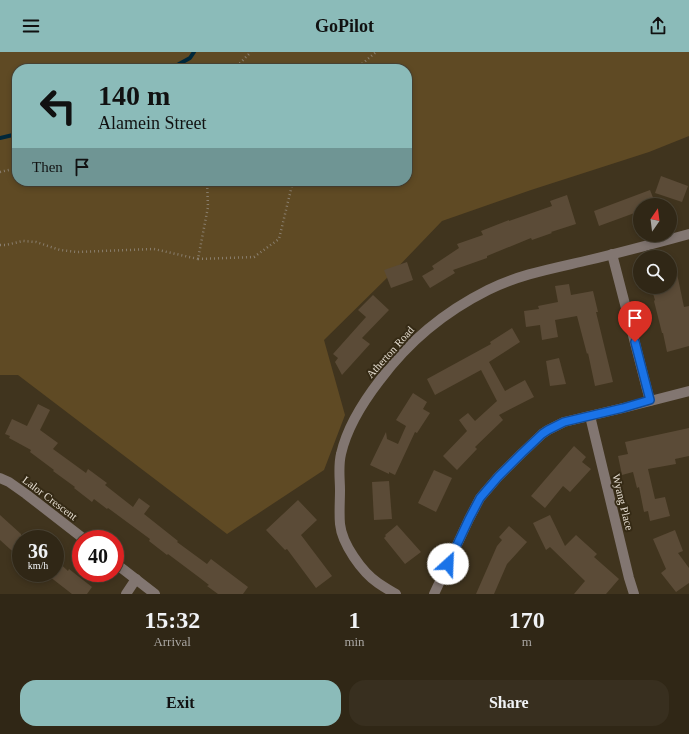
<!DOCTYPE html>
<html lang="en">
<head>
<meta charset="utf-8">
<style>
  body { margin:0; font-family:"Times New Roman",serif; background:#382f1f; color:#f1f3f6; height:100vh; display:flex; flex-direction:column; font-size:15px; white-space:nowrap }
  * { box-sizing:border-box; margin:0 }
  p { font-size:13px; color:#a8a5a1 }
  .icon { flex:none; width:22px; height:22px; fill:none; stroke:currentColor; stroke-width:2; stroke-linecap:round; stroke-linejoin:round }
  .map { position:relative; height:542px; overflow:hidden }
  .sheet { display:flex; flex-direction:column; background:#302716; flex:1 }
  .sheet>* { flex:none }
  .guide { position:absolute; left:12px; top:12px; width:400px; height:122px; border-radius:16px; box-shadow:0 2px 6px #0003,0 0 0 1px #4b4435; background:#8bbbb9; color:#111; overflow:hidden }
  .needle { width:26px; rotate:14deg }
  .buttons { position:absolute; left:633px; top:146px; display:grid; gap:8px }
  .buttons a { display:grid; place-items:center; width:44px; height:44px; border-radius:50%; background:#302716; box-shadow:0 2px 6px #0003,0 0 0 1px #4b4435; font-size:20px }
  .speed { position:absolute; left:12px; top:478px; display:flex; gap:8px; font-size:20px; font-weight:700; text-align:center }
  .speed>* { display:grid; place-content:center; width:52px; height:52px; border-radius:50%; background:#302716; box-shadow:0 2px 6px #0003,0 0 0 1px #4b4435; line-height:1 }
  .speed small { font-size:10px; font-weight:400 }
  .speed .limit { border:6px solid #d22; background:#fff; color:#111 }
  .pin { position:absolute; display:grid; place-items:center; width:34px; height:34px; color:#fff; margin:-41px -17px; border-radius:50% 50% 50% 0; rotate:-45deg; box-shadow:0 0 4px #0007 }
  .pin .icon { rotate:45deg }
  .me { position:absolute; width:44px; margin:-22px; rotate:25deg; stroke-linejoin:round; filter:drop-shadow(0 0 3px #0008) }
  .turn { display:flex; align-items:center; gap:14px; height:84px; padding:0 20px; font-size:18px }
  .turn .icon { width:52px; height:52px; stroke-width:2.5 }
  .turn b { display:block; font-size:28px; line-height:34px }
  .then { display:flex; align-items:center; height:38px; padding:0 20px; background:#0003; gap:8px; font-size:15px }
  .eta { display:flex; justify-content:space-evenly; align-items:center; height:68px; text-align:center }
  .eta b { font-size:24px; font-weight:600; line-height:28px }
  .cta { display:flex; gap:8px; margin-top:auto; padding:8px 20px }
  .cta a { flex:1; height:46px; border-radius:16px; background:#8bbbb9; color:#111; font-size:16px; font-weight:600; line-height:46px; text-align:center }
  .cta a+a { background:#382f1f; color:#f1f3f6 }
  header { display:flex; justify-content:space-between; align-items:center; height:52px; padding:0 20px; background:#8bbbb9; color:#111; font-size:18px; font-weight:600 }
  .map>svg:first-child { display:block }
</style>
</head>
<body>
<header><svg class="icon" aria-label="menu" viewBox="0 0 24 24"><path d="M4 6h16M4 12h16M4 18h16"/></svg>GoPilot<svg class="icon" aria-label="share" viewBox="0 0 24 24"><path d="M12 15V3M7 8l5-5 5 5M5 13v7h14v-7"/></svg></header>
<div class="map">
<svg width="689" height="542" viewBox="0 0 689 542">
  <rect width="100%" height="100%" fill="#40341e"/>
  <!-- green -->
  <path fill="#5f4a24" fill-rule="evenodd" d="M0 0H689V84L649 100 531 138 442 169 395 218 324 288 345 363 324 418 227 482 18 323H0ZM17 17H407V129H17Z"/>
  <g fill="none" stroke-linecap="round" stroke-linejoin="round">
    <!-- stream -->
    <g stroke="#00283b" stroke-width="4">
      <polyline points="170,17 190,6 194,0"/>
      <polyline points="0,86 17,82"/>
    </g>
  </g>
  <!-- building -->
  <g fill="#5b4b37">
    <polygon points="661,124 688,134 682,150 655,141"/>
    <polygon points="650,138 656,153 640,153 640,159 599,174 594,159"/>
    <polygon points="567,143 576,172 551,180 552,181 532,188 531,186 487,204 487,206 453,218 455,221 430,236 422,224 434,217 432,214 459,196 457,192 483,183 481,179 509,168 509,169 552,154 550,149"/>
    <polygon points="407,210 413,228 391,236 384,218"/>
    <polygon points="675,212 684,255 689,254 689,294 667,300 663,281 662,281 654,249 655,248 651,235 670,235 670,213"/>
    <polygon points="569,232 571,243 593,239 598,260 596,260 613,330 595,334 588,301 587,302 577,264 555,268 558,285 542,288 540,273 526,275 524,259 539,257 538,254 558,250 555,234"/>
    <polygon points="373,243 389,258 362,286 370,292 342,323 335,310 338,306 333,302 366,265 358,258"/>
    <polygon points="512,276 520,290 489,310 505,339 525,328 534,345 499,363 503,368 475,395 477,397 457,418 443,404 467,379 459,368 468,361 475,369 497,349 481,318 435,343 427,327 491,292 490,290"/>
    <polygon points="559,306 566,332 550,334 546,309"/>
    <polygon points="413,341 427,350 423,357 430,361 417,381 415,380 395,423 389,420 389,422 370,413 386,380 387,387 398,392 406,374 396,368"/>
    <polygon points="38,352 50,358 40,378 58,391 53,397 86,421 88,417 107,431 105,433 133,455 139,446 150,454 144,462 178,489 177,490 207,512 211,507 248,535 243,542 218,542 207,534 209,533 200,526 168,502 167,503 149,489 150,487 108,456 107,457 94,447 92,450 74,436 75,435 53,419 54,418 30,400 31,398 9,386 10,384 5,382 12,367 27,374"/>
    <polygon points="689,376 689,404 675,407 676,412 648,417 655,447 665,445 670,464 650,469 648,459 644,460 639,435 637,436 633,420 622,423 618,404 628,402 625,390 643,386"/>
    <polygon points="574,394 586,405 582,410 591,417 570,440 563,434 545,456 531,444"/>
    <polygon points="434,418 452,426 436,460 418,451"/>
    <polygon points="389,429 392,467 374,468 372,430"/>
    <polygon points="298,448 317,468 301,483 332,524 316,536 287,497 285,498 266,478"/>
    <polygon points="0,463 21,482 21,507 0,488"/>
    <polygon points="550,463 565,494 576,483 597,502 594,505 619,527 606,542 574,542 585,529 550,495 546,498 533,471"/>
    <polygon points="397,473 421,500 405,512 384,486 386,484 385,483"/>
    <polygon points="509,474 527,490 507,512 494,542 476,542 497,494 502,488 499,485"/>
    <polygon points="675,478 683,499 678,501 689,516 689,531 676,540 661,521 666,517 653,487"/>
    <polygon points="55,507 68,519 69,517 92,535 87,542 72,542 45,521 55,521"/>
  </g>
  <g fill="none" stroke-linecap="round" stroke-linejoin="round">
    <!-- path -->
    <g stroke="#897e6d" stroke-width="2.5" stroke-dasharray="1 3" stroke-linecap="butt">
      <polyline points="234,17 251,0"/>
      <polyline points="356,17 376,0"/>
      <polyline points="0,120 17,116"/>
      <polyline points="0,193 6,193 23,189 36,190 60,198 77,200 154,197 198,207 208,155 207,129"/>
      <polyline points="198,207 254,205 279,187 293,129"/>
    </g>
    <!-- minor -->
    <g stroke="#827671" stroke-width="10">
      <polyline points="612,202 650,349"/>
      <polyline points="590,364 629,526 634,542"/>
      <polyline points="0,426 9,430 26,442 84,487"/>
      <polyline points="115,511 155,542"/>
      <polyline points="126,542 136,527"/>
      <path d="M396 542C390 539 384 535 378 531 362 520 342 492 340 472 339 461 340 449 340 438 340 427 338 414 341 402 347 375 363 350 380 328 408 290 446 259 488 238 520 222 555 216 589 208 623 200 656 191 689 182"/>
      <polyline points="434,542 469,467 480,446 498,425 522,401 542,382 548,378 564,370 623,356 689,339"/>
    </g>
  </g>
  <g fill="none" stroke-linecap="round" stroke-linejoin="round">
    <!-- route casing -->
    <g stroke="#114b97" stroke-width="10">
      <polyline id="route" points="448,512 469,467 480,446 498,425 522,401 542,382 548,378 564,370 623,356 650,348 635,290"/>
    </g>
    <!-- route -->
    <use href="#route" stroke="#1a73e8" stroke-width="7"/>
  </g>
  <g text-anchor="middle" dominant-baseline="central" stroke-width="4" stroke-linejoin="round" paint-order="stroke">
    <!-- street labels -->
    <g font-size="11" fill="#e6ded2" stroke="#352a15">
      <text transform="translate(390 300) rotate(-48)">Atherton Road</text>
      <text transform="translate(50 446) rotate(37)">Lalor Crescent</text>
      <text transform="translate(623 450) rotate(76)">Wyang Place</text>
    </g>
  </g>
</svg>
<div class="buttons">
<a><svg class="needle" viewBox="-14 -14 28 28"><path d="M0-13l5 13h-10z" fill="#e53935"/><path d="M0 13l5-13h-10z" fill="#a8a5a1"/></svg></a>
<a><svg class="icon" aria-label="search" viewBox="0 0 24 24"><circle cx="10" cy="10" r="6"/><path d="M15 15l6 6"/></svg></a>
</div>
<div class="speed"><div>36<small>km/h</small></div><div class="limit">40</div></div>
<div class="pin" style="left:635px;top:290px;background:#d93025"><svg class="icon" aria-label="arrive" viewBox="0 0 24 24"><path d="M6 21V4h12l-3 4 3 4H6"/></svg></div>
<svg class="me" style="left:448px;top:512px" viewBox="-20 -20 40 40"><circle r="19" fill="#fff"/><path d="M0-13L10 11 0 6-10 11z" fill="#1a73e8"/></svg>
<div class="guide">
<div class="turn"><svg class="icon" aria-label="left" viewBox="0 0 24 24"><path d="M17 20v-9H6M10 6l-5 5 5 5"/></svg><div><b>140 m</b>Alamein Street</div></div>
<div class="then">Then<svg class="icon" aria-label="arrive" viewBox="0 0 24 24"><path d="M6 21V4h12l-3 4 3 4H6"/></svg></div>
</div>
</div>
<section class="sheet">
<div class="eta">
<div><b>15:32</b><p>Arrival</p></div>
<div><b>1</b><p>min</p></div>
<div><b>170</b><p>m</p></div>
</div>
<div class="cta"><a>Exit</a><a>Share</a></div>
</section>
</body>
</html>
